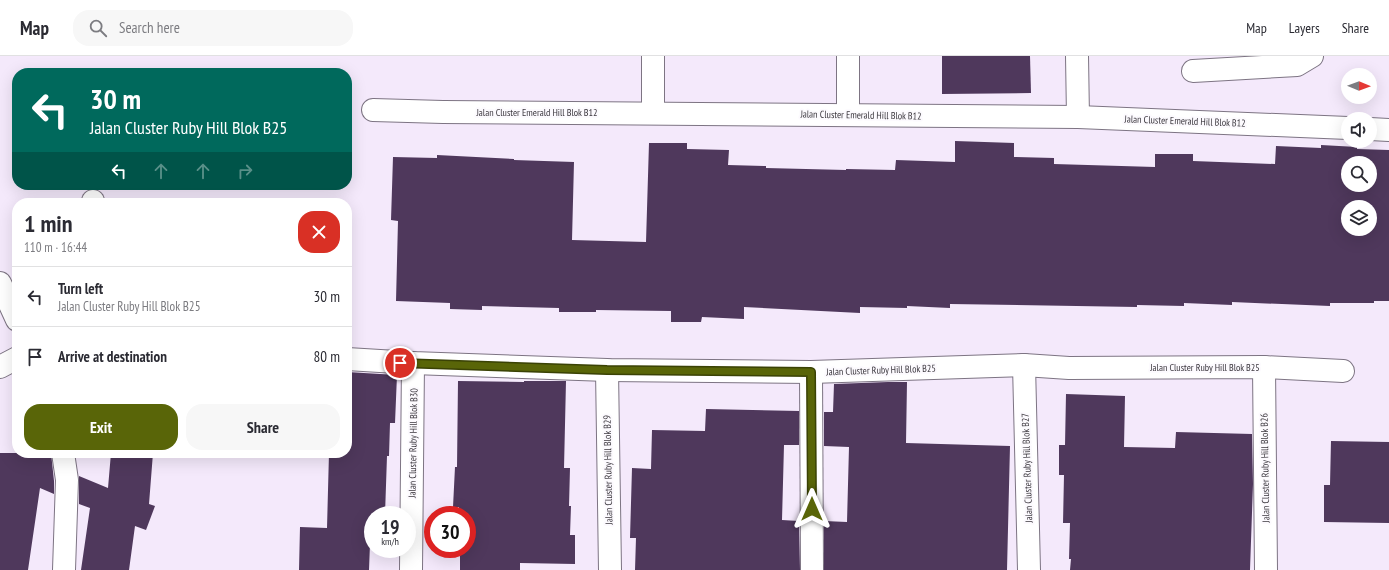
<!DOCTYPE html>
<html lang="en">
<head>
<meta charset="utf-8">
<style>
  body { margin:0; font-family:"PT Sans Narrow",sans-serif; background:#f7f7f7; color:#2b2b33; height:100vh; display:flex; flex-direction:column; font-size:15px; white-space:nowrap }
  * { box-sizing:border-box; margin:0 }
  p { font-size:13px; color:#7c7c81 }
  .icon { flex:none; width:22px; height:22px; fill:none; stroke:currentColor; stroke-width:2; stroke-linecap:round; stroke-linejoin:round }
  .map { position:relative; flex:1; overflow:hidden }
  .sheet { position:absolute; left:12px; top:142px; width:340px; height:260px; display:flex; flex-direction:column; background:#fff; border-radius:16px; box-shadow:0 4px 16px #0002 }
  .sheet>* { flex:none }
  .hud { position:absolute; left:12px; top:12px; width:340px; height:122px; border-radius:16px; box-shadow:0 4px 16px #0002; background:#00695c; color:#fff; overflow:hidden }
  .needle { width:26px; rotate:91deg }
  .tools { position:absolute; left:1341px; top:12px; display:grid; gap:8px }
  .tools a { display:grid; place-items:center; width:36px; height:36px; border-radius:50%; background:#fff; box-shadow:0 4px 16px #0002; font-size:20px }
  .speed { position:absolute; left:364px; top:450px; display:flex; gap:8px; font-size:20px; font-weight:700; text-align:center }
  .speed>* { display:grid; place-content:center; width:52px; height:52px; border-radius:50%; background:#fff; box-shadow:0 4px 16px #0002; line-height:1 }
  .speed small { font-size:10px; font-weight:400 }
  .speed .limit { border:6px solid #d22; background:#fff; color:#111 }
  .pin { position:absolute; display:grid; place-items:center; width:34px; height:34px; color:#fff; margin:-17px; border:2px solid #fff; border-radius:50%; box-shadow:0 1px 4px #0007 }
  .me { position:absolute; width:44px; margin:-22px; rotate:0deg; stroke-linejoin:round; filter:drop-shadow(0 0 3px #0008) }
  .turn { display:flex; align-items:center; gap:14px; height:84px; padding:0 12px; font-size:18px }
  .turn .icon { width:52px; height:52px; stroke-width:2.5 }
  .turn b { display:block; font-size:28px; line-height:34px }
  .lanes { display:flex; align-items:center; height:38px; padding:0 12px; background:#0003; justify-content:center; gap:20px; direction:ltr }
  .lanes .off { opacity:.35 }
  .round { display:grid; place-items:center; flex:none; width:42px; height:42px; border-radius:16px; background:#f7f7f7 }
  .overview { display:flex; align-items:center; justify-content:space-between; height:68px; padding:0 12px }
  h1 { font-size:24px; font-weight:700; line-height:30px }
  .primary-button { display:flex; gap:8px; margin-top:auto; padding:8px 12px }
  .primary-button a { flex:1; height:46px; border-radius:16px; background:#596508; color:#fff; font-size:16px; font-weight:700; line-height:46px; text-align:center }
  .primary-button a+a { background:#f7f7f7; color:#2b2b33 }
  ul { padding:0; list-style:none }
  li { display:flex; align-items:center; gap:12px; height:60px; padding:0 12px; border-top:1px solid #e1e1e2 }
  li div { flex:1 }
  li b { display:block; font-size:15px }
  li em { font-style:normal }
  header { display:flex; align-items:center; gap:24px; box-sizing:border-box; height:56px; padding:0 20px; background:#fff; border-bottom:1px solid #e1e1e2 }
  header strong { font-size:19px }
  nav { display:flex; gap:22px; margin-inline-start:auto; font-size:14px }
  .search { width:280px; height:36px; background:#f7f7f7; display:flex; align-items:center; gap:10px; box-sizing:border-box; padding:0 14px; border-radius:16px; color:#7c7c81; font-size:15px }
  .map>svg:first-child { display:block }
</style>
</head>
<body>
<header>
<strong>Map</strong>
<div class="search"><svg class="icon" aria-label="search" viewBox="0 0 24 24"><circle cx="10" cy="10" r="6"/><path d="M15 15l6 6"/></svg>Search here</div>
<nav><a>Map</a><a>Layers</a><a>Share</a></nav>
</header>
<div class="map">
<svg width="1389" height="514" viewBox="0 0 1389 514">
  <rect width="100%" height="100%" fill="#f4e9fb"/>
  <!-- building -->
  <g fill="#4f385c" fill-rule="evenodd">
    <polygon points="942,0 1030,0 1031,37 942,38"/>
    <path d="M955 85 1014 87V101L1054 102V108L1155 111V98H1193V105L1275 108 1276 90 1321 92V89L1357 91V93L1389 94V245H1374V247H1330V250L1232 246V249L1184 247V250L1137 249V251L950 248V252L907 250V252L860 251V257L744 251V263L702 261 701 266H671V255L596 254V256H559V252L482 250V254L450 253V247L396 245 398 165 391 164 393 101 437 102V99L514 103V104L574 106 572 184 646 186 649 87H687V93L729 94 728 109 766 110V112L846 114V113L895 114 896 104 955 106ZM1348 107H1370V129H1348ZM1348 151H1370V173H1348Z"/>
    <polygon points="347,316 397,319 395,367 390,367 389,400 387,400 385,459 373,459 373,461 371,461 369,514 299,514 300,471 327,472 329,397 347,397"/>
    <polygon points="458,325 524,326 524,325 566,325 564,412 570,412 569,450 571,450 570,479 575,479 575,508 520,507 520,514 460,514 460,493 467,493 467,459 459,459 459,451 453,451 455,411 457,411"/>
    <polygon points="888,326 907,326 906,387 1010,390 1007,514 824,514 824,465 847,466 849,391 824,390 824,356 833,356 834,328"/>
    <polygon points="1066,338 1125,340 1124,391 1175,392 1176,376 1252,378 1253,428 1250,514 1070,514 1071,503 1069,503 1070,467 1063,467 1064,419 1059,419 1059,389 1065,389"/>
    <polygon points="706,353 799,355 799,389 784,389 782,464 799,465 800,514 635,514 636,482 630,482 632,412 651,413 652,374 705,375"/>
    <polygon points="1331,385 1389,386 1389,467 1324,466 1324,429 1330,429"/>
    <polygon points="0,397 51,397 54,425 54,438 40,432 28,514 0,514"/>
    <polygon points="111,397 153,397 149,448 155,450 146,474 135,470 129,514 81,514 90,452 79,448 79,420 108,432"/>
  </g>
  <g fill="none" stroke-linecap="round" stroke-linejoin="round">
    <!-- minor casing -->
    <g stroke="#7d7483" stroke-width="24">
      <g id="minor">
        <polyline points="1077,0 1078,61"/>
        <polyline points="1193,15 1297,9 1312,0"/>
        <polyline points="373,54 443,56 1078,61 1348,72"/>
        <polyline points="653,57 653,0"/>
        <polyline points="848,59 848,0"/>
        <polyline points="1370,73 1389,74"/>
        <polyline points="93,147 93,145"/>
        <polyline points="0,227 17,264"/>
        <polyline points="347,303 413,307 607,314 811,316 1024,309 1069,312 1264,311 1343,315"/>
        <polyline points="1024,309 1029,514"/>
        <polyline points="0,311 17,302"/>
        <polyline points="1264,311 1266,514"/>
        <polyline points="607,314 610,514"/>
        <polyline points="811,316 812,514"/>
        <polyline points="63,397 67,424 64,514"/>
        <polyline points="411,514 413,307"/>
      </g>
    </g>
    <!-- minor -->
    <use href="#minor" stroke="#fff" stroke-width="22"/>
  </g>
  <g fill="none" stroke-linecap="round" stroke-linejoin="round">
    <!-- route casing -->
    <g stroke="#3a4205" stroke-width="10">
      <polyline id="route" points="400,307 607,314 811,316 812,453"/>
    </g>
    <!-- route -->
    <use href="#route" stroke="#596508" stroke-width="7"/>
  </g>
  <g text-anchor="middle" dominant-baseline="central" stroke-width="4" stroke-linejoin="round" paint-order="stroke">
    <!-- street labels -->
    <g font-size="10" fill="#3b373e" stroke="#fcfafe">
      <text x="537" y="56">Jalan Cluster Emerald Hill Blok B12</text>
      <text transform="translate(861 59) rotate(1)">Jalan Cluster Emerald Hill Blok B12</text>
      <text transform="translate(1185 65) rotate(2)">Jalan Cluster Emerald Hill Blok B12</text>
      <text x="1205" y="311">Jalan Cluster Ruby Hill Blok B25</text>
      <text transform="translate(881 314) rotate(-2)">Jalan Cluster Ruby Hill Blok B25</text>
      <text transform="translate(413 387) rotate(-89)">Jalan Cluster Ruby Hill Blok B30</text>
      <text transform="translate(1027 412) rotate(-92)">Jalan Cluster Ruby Hill Blok B27</text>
      <text transform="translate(1265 412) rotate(-91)">Jalan Cluster Ruby Hill Blok B26</text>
      <text transform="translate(608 414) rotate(-91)">Jalan Cluster Ruby Hill Blok B29</text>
    </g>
  </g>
</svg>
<div class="tools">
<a><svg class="needle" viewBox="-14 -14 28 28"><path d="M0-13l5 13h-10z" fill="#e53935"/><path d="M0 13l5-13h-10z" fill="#7c7c81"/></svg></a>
<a><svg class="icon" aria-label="sound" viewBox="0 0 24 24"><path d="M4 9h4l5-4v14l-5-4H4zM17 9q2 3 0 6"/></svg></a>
<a><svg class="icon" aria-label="search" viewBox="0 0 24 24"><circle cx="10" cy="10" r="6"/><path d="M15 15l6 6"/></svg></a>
<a><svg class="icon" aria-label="layers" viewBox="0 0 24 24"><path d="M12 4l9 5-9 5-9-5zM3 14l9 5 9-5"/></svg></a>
</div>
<div class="speed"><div>19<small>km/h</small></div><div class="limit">30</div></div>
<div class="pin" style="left:400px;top:307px;background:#d93025"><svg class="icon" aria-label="arrive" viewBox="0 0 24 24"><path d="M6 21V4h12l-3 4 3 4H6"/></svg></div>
<svg class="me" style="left:812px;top:453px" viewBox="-20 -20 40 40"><path d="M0-17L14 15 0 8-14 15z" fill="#596508" stroke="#fff" stroke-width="4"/></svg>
<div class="hud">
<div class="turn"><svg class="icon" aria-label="left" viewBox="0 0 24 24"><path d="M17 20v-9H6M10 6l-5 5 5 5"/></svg><div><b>30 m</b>Jalan Cluster Ruby Hill Blok B25</div></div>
<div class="lanes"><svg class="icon" aria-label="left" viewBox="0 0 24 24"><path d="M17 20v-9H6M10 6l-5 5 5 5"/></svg><svg class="icon off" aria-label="ahead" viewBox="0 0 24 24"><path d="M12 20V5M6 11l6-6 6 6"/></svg><svg class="icon off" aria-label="ahead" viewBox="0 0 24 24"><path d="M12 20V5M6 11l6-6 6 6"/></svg><svg class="icon off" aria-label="right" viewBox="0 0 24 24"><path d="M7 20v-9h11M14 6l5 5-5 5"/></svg></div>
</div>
<section class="sheet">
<div class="overview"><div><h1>1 min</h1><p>110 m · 16:44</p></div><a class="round" style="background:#d93025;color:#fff"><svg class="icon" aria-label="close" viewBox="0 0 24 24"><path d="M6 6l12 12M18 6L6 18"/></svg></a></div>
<ul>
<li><svg class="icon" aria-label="left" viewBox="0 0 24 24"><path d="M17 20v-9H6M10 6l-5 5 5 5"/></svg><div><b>Turn left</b><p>Jalan Cluster Ruby Hill Blok B25</p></div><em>30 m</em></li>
<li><svg class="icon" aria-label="arrive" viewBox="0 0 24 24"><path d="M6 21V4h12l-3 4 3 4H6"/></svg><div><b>Arrive at destination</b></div><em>80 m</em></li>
</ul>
<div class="primary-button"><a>Exit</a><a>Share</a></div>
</section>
</div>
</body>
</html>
